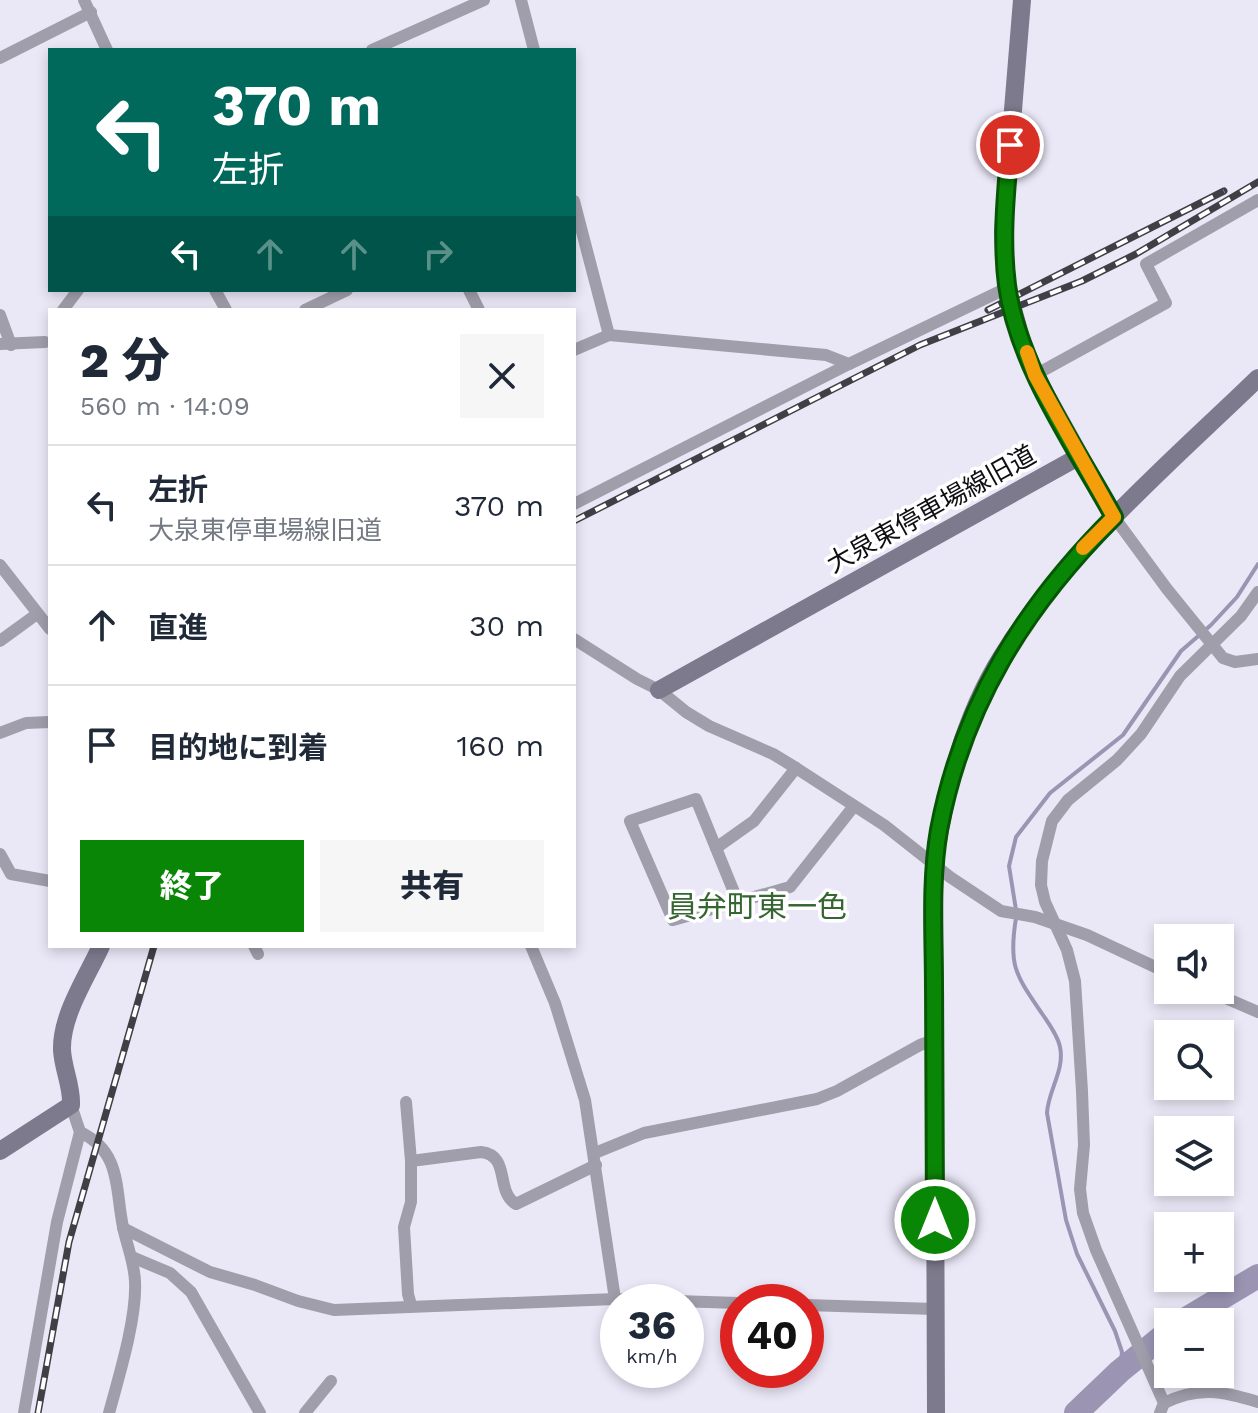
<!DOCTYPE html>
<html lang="ja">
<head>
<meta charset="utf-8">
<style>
  body { margin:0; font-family:"Work Sans","Noto Sans JP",sans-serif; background:#f6f6f7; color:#1f2937; height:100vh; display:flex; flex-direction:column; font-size:30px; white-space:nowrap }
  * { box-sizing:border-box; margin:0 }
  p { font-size:26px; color:#747a83 }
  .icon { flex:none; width:44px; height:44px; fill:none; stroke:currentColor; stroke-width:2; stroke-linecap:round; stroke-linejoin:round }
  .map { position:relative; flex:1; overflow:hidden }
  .side { position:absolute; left:48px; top:308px; width:528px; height:640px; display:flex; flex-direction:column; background:#fff; border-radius:0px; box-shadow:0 4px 12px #0003 }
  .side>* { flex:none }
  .hud { position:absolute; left:48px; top:48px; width:528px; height:244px; border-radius:0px; box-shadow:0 4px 12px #0003; background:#00695c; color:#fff; overflow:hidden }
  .buttons { position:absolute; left:1154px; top:924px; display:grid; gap:16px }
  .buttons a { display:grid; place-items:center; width:80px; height:80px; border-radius:0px; background:#fff; box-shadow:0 4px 12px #0003; font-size:40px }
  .speed { position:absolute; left:600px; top:1284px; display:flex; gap:16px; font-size:40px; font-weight:700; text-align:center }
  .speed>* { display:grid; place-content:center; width:104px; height:104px; border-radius:50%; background:#fff; box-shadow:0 4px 12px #0003; line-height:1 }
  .speed small { font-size:20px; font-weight:400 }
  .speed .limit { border:12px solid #d22; background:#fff; color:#111 }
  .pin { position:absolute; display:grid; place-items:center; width:68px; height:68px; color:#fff; margin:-34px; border:4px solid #fff; border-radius:50%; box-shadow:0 2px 8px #0007 }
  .me { position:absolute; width:88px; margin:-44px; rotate:0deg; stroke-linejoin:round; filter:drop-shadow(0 0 6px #0008) }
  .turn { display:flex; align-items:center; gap:28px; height:168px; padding:0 32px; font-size:36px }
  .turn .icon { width:104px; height:104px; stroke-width:2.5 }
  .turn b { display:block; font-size:56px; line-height:68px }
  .lanes { display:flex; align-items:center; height:76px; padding:0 32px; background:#0003; justify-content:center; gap:40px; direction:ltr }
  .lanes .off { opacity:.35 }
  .round { display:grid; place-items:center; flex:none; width:84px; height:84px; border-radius:0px; background:#f6f6f7 }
  .head { display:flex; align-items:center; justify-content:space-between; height:136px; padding:0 32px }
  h1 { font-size:48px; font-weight:800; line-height:60px }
  .button { display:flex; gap:16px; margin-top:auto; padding:16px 32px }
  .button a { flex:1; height:92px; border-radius:0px; background:#0a8606; color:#fff; font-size:32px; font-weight:800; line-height:92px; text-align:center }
  .button a+a { background:#f6f6f7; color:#1f2937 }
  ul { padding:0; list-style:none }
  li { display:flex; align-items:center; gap:24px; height:120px; padding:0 32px; border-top:2px solid #e0e1e3 }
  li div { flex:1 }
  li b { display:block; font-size:30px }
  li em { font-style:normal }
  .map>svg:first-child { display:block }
</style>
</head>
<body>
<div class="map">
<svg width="1258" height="1413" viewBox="0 0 1258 1413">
  <rect width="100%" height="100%" fill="#eae7f7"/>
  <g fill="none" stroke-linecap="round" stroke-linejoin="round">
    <!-- stream -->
    <g stroke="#9b95b3" stroke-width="4">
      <polyline points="1016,910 1009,866 1016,837 1050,793 1123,735 1181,651 1211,625 1237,597 1258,564"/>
      <path d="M1016 918C1008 967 1016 975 1043 1015 1049 1024 1058 1036 1060 1047 1065 1070 1048 1091 1047 1113L1066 1220 1077 1254 1115 1331 1122 1352 1120 1371"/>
    </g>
    <!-- river -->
    <g stroke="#9b95b3" stroke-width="24">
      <polyline points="1181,1322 1258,1276"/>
      <polyline points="1076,1413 1120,1371 1168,1332"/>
    </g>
    <!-- street -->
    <g stroke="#a09eab" stroke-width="12">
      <polyline points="84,0 107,50"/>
      <polyline points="521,0 534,50"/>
      <polyline points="372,50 484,0"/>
      <polyline points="0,58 91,12"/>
      <polyline points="574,201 609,335"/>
      <polyline points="215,290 226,310"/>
      <polyline points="469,290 479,310"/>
      <polyline points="63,310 78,290"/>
      <polyline points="305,310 347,290"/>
      <polyline points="0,315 11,345"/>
      <polyline points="0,344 45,342"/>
      <polyline points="574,350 609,335 826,355 849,364"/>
      <polyline points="1035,375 1166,303 1146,264 1258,200"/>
      <polyline points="574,504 849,364 1007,288"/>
      <polyline points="1114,517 1167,589 1223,658 1235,662 1258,659"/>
      <polyline points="0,565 50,629"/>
      <polyline points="574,639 637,679 659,690 686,712 709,726 773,754 796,768 884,825 950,877 1001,911 1035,917 1087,935 1168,973"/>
      <polyline points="0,641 37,614"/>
      <polyline points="0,733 26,723 50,722"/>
      <polyline points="716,848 754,821 796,768"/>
      <polyline points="0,854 11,874 50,881"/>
      <polyline points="738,902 696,799 630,821 673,920 790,887 854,806"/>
      <polyline points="254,946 258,954"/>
      <polyline points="531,946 555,1003 585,1100 615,1299"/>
      <polyline points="1207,990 1258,1012"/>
      <polyline points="406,1102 411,1161"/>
      <path d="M80 1132C122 1152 115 1189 123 1227 127 1246 134 1261 135 1281 137 1318 119 1376 109 1413"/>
      <polyline points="595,1153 644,1133 817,1099 837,1091 920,1045 934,1040"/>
      <polyline points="123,1228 210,1272 255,1285 298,1301 334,1310 615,1299 738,1303"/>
      <polyline points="132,1257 170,1273 191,1292 260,1413"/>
      <path d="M411 1305 408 1294 404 1227 411 1202V1161L481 1152C511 1155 495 1192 516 1204L596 1165"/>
      <polyline points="806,1305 935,1309"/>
      <path d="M1164 1403C1199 1386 1222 1391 1258 1402"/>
      <polyline points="24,1413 57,1222 80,1132 71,1105"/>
      <polyline points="305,1413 331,1381"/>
      <polyline points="1160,1413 1164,1403 1096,1250 1083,1213 1080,1189 1084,1145 1082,1091 1075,981 1067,950 1045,902 1041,885 1042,861 1052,821 1068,800 1117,760 1141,734 1180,676 1241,616 1258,592"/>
    </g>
    <!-- secondary -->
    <g stroke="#7d7a8d" stroke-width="18">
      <polyline points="1022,0 1003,232 1007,288 1021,338 1035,375 1114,517"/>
      <polyline points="659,690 1080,456"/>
      <path d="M0 1151 71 1105C72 1086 63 1069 62 1050 61 1015 87 977 101 946"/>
      <path d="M936 1413 934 864C945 793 963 718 1002 656 1069 548 1167 466 1258 378"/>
    </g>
    <!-- rail casing -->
    <g stroke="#403f46" stroke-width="7">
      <g id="rail">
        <polyline points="988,310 1224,191"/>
        <polyline points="574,521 920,345 1082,281 1136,254 1258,182"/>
        <polyline points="38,1413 69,1242 154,946"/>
      </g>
    </g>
    <!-- rail -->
    <use href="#rail" stroke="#fff" stroke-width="4" stroke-dasharray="12" stroke-linecap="butt"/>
  </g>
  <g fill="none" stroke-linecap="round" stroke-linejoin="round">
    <!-- route casing -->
    <g stroke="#065704" stroke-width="20">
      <path id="route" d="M935 1220C934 1142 935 1065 934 988 934 936 930 882 939 830 963 704 1024 607 1114 517 1075 446 1018 366 1007 285 1001 238 1006 192 1010 145"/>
    </g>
    <!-- route -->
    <use href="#route" stroke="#0a8606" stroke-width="14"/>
    <!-- slow -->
    <polyline stroke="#f59e0b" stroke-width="14" points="1027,352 1035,375 1114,517 1083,548"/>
  </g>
  <g text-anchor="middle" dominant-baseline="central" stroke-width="7" stroke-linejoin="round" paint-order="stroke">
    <!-- street labels -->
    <g font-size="26" fill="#0f0e13" stroke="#fff">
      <text transform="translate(931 509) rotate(-29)">大泉東停車場線旧道</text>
    </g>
    <!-- quarter labels -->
    <g font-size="30" fill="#336630" stroke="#fff">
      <text x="757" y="906">員弁町東一色</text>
    </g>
  </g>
</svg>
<div class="buttons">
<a><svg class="icon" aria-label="sound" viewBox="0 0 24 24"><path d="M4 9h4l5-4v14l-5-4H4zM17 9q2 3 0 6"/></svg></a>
<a><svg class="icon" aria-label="search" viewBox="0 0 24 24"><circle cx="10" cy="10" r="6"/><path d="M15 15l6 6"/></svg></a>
<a><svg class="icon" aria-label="layers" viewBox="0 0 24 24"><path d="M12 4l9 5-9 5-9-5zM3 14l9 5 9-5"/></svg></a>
<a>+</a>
<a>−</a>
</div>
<div class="speed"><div>36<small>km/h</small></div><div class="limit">40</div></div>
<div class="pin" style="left:1010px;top:145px;background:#d93025"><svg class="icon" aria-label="arrive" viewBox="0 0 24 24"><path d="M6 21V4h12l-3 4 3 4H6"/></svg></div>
<svg class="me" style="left:935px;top:1220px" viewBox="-20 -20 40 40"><circle r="17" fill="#0a8606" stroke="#fff" stroke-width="3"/><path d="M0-11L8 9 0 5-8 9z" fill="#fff"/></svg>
<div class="hud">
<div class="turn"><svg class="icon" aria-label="left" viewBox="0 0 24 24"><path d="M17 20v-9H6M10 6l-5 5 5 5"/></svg><div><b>370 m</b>左折</div></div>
<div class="lanes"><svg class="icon" aria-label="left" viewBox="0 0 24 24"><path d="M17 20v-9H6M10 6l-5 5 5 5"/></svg><svg class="icon off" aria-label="ahead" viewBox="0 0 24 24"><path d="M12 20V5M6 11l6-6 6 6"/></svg><svg class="icon off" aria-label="ahead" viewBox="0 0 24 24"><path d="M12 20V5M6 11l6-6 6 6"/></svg><svg class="icon off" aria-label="right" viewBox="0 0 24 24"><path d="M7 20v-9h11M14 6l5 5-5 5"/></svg></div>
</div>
<section class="side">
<div class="head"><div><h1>2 分</h1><p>560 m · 14:09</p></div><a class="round"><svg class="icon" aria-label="close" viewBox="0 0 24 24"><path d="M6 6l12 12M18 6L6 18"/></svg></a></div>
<ul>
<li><svg class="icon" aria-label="left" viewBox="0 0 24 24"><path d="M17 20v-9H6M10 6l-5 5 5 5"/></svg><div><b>左折</b><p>大泉東停車場線旧道</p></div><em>370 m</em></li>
<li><svg class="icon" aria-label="ahead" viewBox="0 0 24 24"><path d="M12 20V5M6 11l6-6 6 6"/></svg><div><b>直進</b></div><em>30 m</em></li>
<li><svg class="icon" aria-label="arrive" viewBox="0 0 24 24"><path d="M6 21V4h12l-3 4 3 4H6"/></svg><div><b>目的地に到着</b></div><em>160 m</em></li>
</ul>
<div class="button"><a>終了</a><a>共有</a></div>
</section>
</div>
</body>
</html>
